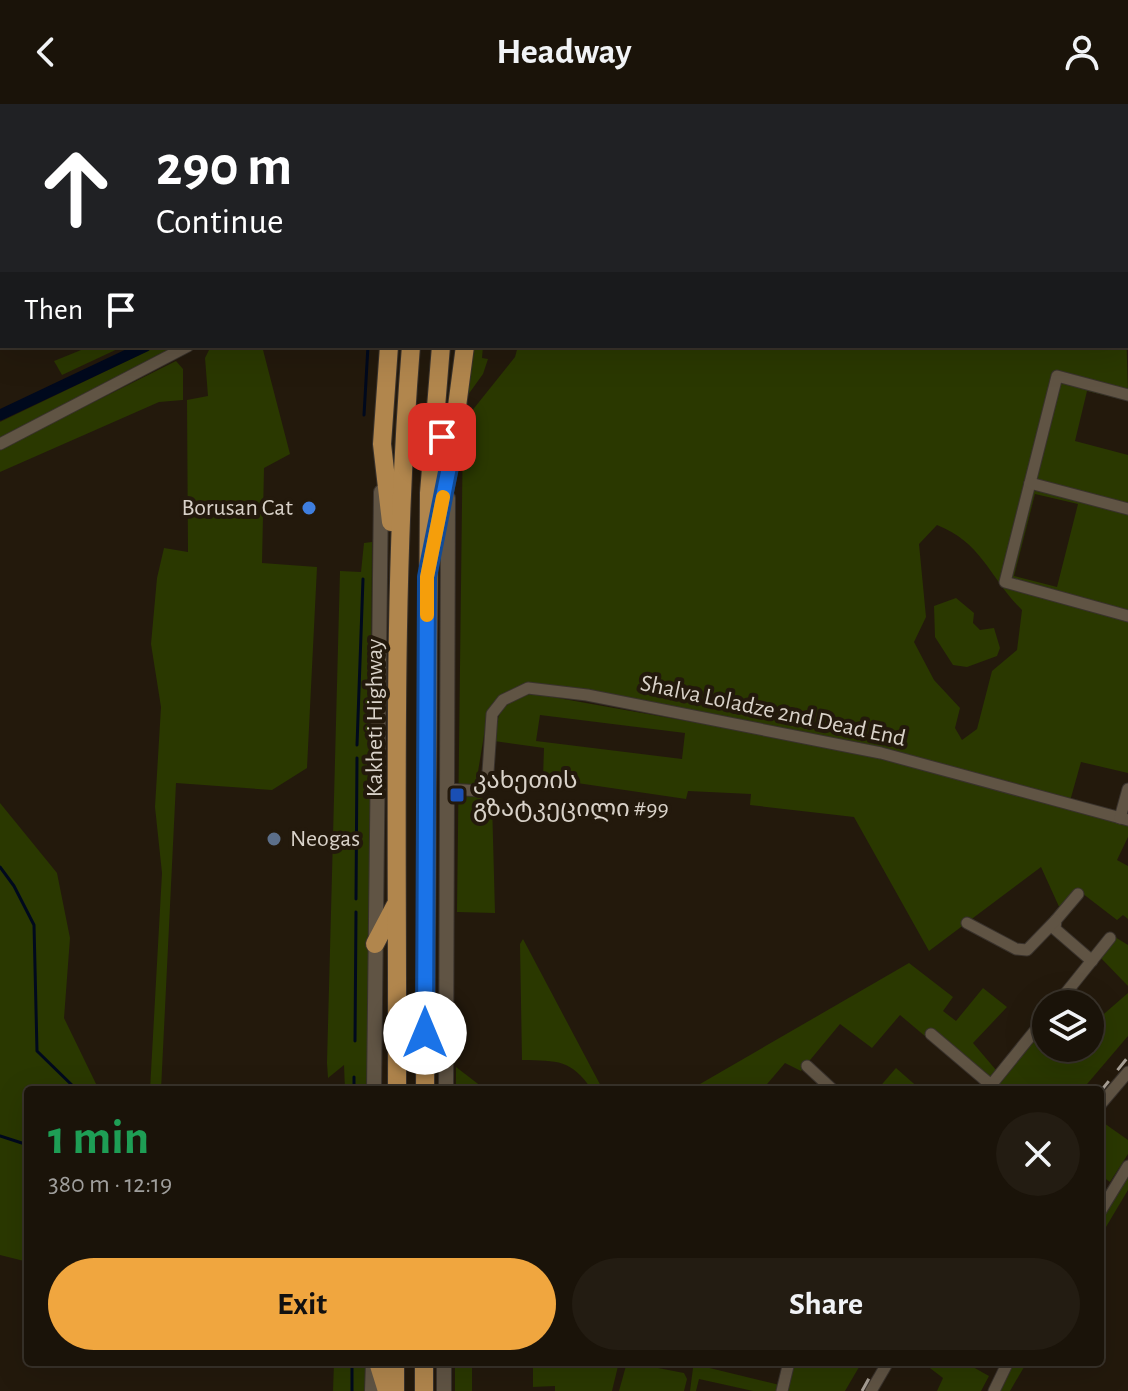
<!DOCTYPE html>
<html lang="en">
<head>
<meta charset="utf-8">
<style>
  body { margin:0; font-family:"Alegreya Sans","Noto Sans Georgian",sans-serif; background:#231c12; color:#f1f3f6; height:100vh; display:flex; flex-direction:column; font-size:30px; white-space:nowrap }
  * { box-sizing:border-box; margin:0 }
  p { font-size:26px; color:#9f9e9c }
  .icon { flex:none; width:44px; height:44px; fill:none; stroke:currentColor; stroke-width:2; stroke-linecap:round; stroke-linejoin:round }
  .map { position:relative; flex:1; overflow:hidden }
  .side { position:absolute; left:24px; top:982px; width:1080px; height:280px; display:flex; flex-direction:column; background:#1a1309; border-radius:8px; box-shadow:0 8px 32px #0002,0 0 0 2px #38322a }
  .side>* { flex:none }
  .guide { position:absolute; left:0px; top:0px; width:1128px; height:244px; box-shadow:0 8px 32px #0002,0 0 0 2px #38322a; background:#202124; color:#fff; overflow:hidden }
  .tools { position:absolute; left:1032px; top:886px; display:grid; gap:16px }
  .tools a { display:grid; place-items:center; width:72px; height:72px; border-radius:50%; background:#1a1309; box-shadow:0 8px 32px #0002,0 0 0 2px #38322a; font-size:40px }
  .pin { position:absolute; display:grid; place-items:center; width:68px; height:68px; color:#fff; margin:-34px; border-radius:16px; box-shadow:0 4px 12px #0006 }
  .me { position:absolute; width:88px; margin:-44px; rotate:0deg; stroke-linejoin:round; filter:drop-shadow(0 0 6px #0008) }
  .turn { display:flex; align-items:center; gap:28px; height:168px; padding:0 24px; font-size:36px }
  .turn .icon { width:104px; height:104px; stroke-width:2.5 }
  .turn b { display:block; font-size:56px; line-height:68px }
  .then { display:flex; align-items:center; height:76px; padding:0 24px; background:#0003; gap:16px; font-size:30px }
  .round { display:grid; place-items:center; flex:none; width:84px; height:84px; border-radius:42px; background:#231c12 }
  .head { display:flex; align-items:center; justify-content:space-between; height:136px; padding:0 24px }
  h1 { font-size:48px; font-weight:700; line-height:60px; color:#1e9e55 }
  .action { display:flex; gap:16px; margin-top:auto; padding:16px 24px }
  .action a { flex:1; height:92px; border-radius:48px; background:#f0a63f; color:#111; font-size:32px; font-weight:700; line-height:92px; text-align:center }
  .action a+a { background:#231c12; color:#f1f3f6 }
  header { display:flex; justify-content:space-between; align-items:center; height:104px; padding:0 24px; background:#1a1309; font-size:36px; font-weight:700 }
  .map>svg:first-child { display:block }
</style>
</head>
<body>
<header><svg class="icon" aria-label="back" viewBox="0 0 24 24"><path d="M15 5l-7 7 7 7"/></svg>Headway<svg class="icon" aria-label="person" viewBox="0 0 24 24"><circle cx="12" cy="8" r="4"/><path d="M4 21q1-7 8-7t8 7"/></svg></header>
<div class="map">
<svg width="1128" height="1287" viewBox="0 0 1128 1287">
  <rect width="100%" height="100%" fill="#23190c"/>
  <!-- green -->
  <g fill="#2a3800" fill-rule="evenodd">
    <path d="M1126 222 1128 289 1056 270 1002 480 1128 515V669L1081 658 1070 697 906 652 587 585 527 581 488 607 474 692 492 698 495 809 457 808 463 318 515 253 518 242H1126ZM937 421C983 439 990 475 1022 506L1017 546 992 567 977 625 962 636 955 624 960 604 934 576 914 538 926 513 919 440Z"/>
    <polygon points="91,242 124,242 62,271 54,257"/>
    <polygon points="158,242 180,242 0,335 0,318"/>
    <polygon points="211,242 262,242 290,350 264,364 262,459 317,463 307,664 272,686 176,679 161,986 150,986 162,769 155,703 161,603 151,540 157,474 164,444 188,448 187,296 208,292 205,254"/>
    <polygon points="470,242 483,242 482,254 488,255 483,270 465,295"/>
    <polygon points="176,257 183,265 183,296 159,298 0,368 0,345"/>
    <polygon points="1060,276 1128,294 1128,297 1087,287 1075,337 1128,351 1128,402 1035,378"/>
    <path d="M1033 383 1128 407V509L1009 475ZM1035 390 1078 400 1057 483 1014 472Z"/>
    <polygon points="372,438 368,986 345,986 344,961 328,974 327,959 340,467 361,468 364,439"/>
    <polygon points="956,494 974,509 973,519 980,526 994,524 1000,544 997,552 967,563 953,561 935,533 934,502"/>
    <path d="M530 589 878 651 1128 719V733L1117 756 1128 762V815L1123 811 1117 816 1078 786 1061 807 1041 763 929 847 854 713 750 701 751 690 688 687 686 695 543 674 544 644 494 637C498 605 501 601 530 589ZM540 611 685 629 682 655 536 637Z"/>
    <polygon points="0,699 57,769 70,834 64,914 99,986 28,986 28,1158 0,1151"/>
    <polygon points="1115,833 1128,841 1128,882 1099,852"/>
    <path d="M523 835 603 986H592C571 955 558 957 522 956L520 840Z"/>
    <polygon points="909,859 953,893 943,907 956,917 983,884 1007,903 973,939 996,966 990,974 930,927 926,933 900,911 872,944 840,920 801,967 785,959 762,986 703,986 700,980"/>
    <polygon points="1128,889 1128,932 1082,986 992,986 1044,923 1046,944 1090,944 1090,922"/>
    <polygon points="456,963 486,986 456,986"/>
    <polygon points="896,964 921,986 877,986"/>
    <polygon points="1101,1017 1128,1036 1128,1050 1110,1078 1100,1071"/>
    <polygon points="1128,1072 1128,1086 1100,1133 1100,1117"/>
    <polygon points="334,1258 366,1258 366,1287 333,1287"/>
    <rect x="455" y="1258" width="17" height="29"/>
    <polygon points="533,1258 619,1258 612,1287 555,1287 555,1282 533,1283"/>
    <polygon points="627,1258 684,1269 687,1275 684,1287 619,1287"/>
    <polygon points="671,1258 685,1258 780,1281 779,1287 753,1287 699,1275 696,1287 690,1287 693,1264"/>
    <polygon points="793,1258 862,1258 845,1287 786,1287"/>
    <polygon points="922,1258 964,1258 989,1272 981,1287 937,1287 943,1274"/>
    <polygon points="1012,1258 1027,1258 1010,1287 997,1287"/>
  </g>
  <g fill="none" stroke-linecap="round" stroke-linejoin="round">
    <!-- stream -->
    <g stroke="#00091d" stroke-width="3">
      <polyline points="382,2 382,0"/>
      <polyline points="364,311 368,242"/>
      <polyline points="357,641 363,475"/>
      <polyline points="0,763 14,782 34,821 37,947 77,986"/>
      <polyline points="356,795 357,654"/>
      <polyline points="355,937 356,808"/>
      <polyline points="354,986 354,973"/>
      <polyline points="0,1032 28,1041"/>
      <polyline points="352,1287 352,1258"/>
    </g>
    <!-- canal -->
    <polyline stroke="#00091d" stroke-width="11" points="0,311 146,242"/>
    <!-- minor casing -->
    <g stroke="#39322c" stroke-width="13">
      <g id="minor">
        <polyline points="1128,291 1057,272 1005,478 1128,512"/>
        <polyline points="0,340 188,242"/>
        <polyline points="1030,379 1128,405"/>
        <polyline points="447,685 481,687 488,668 492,610 503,596 528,584 587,591 881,649 1128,716"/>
        <polyline points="1120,714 1128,685"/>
        <polyline points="1078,790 1056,816 1055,825 1092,857"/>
        <polyline points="967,819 1016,845 1027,846 1056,816"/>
        <polyline points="1057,900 1110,834"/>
        <polyline points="931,930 991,981"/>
        <polyline points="807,962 833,986"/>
        <polyline points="987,986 1046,913"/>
        <polyline points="1100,1001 1128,968"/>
        <polyline points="1100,1108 1128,1062"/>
        <polyline points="782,1287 789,1258"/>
        <polyline points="871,1287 888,1258"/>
        <polyline points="994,1287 1008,1258"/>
      </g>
    </g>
    <!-- tertiary casing -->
    <g stroke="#39322c" stroke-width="16">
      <g id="tertiary">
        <polyline points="374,986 381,388"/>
        <polyline points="446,986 448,394"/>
        <polyline points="372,1287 373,1258"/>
        <polyline points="444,1287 444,1258"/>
      </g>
    </g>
    <!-- trunk casing -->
    <g stroke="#39322c" stroke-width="20">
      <g id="trunk">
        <polyline points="405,2 406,0"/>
        <polyline points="440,2 441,0"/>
        <polyline points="468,2 468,0"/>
        <polyline points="496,2 496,0"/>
        <polyline points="389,242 382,340 391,418"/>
        <polyline points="437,423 449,363 465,242"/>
        <polyline points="375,840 395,802"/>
        <path d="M397 986C398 738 391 489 411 242"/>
        <polyline points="425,986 429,389 441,242"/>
        <polyline points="378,1258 387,1287"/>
        <polyline points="395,1287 395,1258"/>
        <polyline points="424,1287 424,1258"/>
      </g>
    </g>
    <!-- minor -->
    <use href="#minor" stroke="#605444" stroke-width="11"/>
    <!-- tertiary -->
    <use href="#tertiary" stroke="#605444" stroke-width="14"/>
    <!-- trunk -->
    <use href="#trunk" stroke="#b1864d" stroke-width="18"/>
    <!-- rail -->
    <g stroke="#a8a096" stroke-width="3" stroke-dasharray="14 14" stroke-linecap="butt">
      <polyline points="1100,988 1128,953"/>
      <polyline points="862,1287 878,1258"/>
    </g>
  </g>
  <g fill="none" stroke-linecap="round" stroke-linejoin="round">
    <!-- route casing -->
    <g stroke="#114b97" stroke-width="20">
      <polyline id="route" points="425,929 427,473 449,363 442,333"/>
    </g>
    <!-- route -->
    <use href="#route" stroke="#1a73e8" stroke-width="14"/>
    <!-- slow -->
    <polyline stroke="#f59e0b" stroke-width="14" points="427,511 427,473 443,393"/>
  </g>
  <!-- markers -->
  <circle fill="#3f7fe0" stroke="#23190c" stroke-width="3" cx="309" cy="404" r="8"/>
  <rect fill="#1a4fb4" stroke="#23190c" stroke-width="3" x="449" y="683" width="16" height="16" rx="4"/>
  <circle fill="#5c6f8a" stroke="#23190c" stroke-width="3" cx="274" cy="735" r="8"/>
  <g text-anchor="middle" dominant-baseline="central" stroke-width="8" stroke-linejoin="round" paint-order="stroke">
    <!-- poi labels -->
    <g font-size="24" fill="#d9d2c9" stroke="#23190c" text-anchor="start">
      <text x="293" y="404" text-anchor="end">Borusan Cat</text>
      <text x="473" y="677">კახეთის<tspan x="473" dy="28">გზატკეცილი #99</tspan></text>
      <text x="290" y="735">Neogas</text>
    </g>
    <!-- street labels -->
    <g font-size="24" fill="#d9d2c9" stroke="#23190c">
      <text transform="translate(773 607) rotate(12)">Shalva Loladze 2nd Dead End</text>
      <text transform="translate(375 614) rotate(-90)">Kakheti Highway</text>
    </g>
  </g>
</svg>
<div class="tools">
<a><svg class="icon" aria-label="layers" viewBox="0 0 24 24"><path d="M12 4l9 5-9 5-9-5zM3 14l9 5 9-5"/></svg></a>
</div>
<div class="pin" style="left:442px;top:333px;background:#d93025"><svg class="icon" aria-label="arrive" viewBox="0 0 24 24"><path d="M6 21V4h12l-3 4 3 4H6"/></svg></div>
<svg class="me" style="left:425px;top:929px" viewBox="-20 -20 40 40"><circle r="19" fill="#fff"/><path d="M0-13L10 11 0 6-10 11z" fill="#1a73e8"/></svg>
<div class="guide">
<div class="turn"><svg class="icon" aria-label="ahead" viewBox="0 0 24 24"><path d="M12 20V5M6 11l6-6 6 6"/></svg><div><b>290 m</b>Continue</div></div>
<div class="then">Then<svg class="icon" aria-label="arrive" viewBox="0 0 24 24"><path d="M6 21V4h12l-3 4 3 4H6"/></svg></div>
</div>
<section class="side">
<div class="head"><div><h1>1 min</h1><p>380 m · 12:19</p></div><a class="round"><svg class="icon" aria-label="close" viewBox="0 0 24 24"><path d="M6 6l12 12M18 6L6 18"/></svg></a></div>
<div class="action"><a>Exit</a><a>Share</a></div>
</section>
</div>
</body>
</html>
